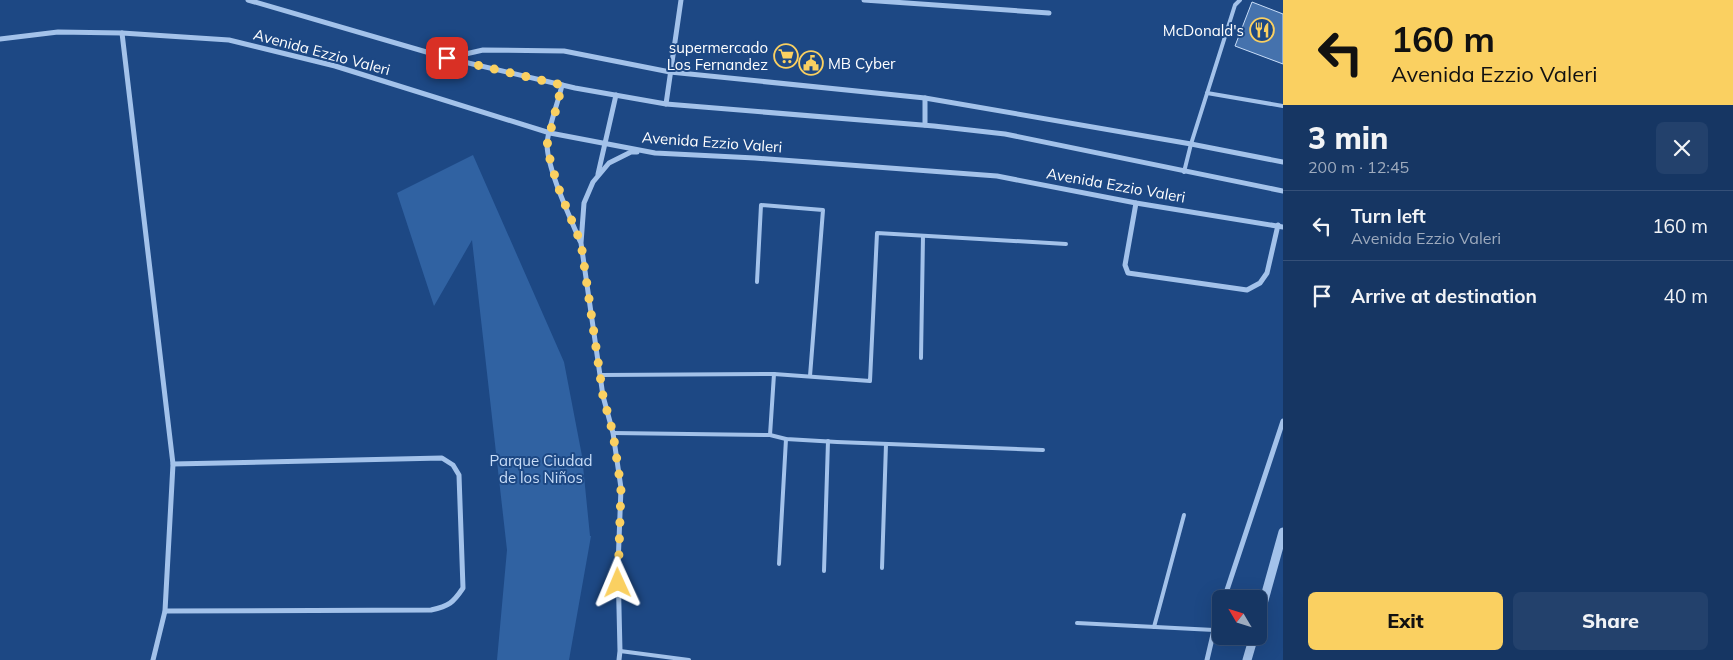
<!DOCTYPE html>
<html lang="en">
<head>
<meta charset="utf-8">
<style>
  body { margin:0; font-family:Mulish,sans-serif; background:#23416c; color:#f1f3f6; height:100vh; display:flex; flex-direction:column; font-size:19px; white-space:nowrap }
  * { box-sizing:border-box; margin:0 }
  p { font-size:16px; color:#9eabbe }
  .icon { flex:none; width:28px; height:28px; fill:none; stroke:currentColor; stroke-width:2; stroke-linecap:round; stroke-linejoin:round }
  .map { position:relative; flex:1; overflow:hidden }
  .panel { display:flex; flex-direction:column; background:#163663; width:450px }
  .panel>* { flex:none }
  .hud { background:#fad061; color:#111; overflow:hidden }
  .needle { width:32px; rotate:308deg }
  .controls { position:absolute; left:1212px; top:590px; display:grid; gap:10px }
  .controls a { display:grid; place-items:center; width:55px; height:55px; border-radius:8px; background:#163663; box-shadow:0 5px 20px #0002,0 0 0 1px #355078; font-size:25px }
  .pin { position:absolute; display:grid; place-items:center; width:42px; height:42px; color:#fff; margin:-21px; border-radius:10px; box-shadow:0 2px 8px #0006 }
  .me { position:absolute; width:55px; margin:-28px; rotate:359deg; stroke-linejoin:round; filter:drop-shadow(0 0 4px #0008) }
  .turn { display:flex; align-items:center; gap:18px; height:105px; padding:0 25px; font-size:22px }
  .turn .icon { width:65px; height:65px; stroke-width:2.5 }
  .turn b { display:block; font-size:35px; line-height:42px }
  .round { display:grid; place-items:center; flex:none; width:52px; height:52px; border-radius:8px; background:#23416c }
  .headline { display:flex; align-items:center; justify-content:space-between; height:85px; padding:0 25px }
  h1 { font-size:30px; font-weight:800; line-height:38px }
  .primary-button { display:flex; gap:10px; margin-top:auto; padding:10px 25px }
  .primary-button a { flex:1; height:58px; border-radius:8px; background:#fad061; color:#111; font-size:20px; font-weight:800; line-height:58px; text-align:center }
  .primary-button a+a { background:#23416c; color:#f1f3f6 }
  ul { padding:0; list-style:none }
  li { display:flex; align-items:center; gap:15px; height:70px; padding:0 25px; border-top:1px solid #355078 }
  li div { flex:1 }
  li b { display:block; font-size:19px }
  li em { font-style:normal }
  main { display:flex; flex:1; min-height:0 }
  .map>svg:first-child { display:block }
</style>
</head>
<body>
<main>
<div class="map">
<svg width="1283" height="660" viewBox="0 0 1283 660">
  <rect width="100%" height="100%" fill="#1d4884"/>
  <!-- green -->
  <polygon fill="#3062a2" points="473,155 564,362 582,456 590,536 591,536 569,660 497,660 507,550 472,240 434,306 397,193"/>
  <!-- building -->
  <polygon fill="#4572ad" stroke="#c8ddf8" points="1252,2 1283,14 1283,64 1235,46"/>
  <g fill="none" stroke-linecap="round" stroke-linejoin="round">
    <!-- service -->
    <g stroke="#a3c2ea" stroke-width="4">
      <polyline points="1207,93 1283,106"/>
      <polyline points="1184,172 1191,144 1235,5 1240,0"/>
      <polyline points="757,282 761,205 823,210 810,376"/>
      <polyline points="921,358 923,236"/>
      <polyline points="601,375 774,374 870,381 877,233 1066,244"/>
      <polyline points="613,433 770,435 786,439 837,442 1043,450"/>
      <polyline points="770,435 774,374"/>
      <polyline points="779,564 786,439"/>
      <polyline points="882,568 886,444"/>
      <polyline points="824,571 828,441"/>
      <polyline points="1077,623 1214,630"/>
      <polyline points="1154,627 1184,515"/>
      <polyline points="620,651 689,660"/>
    </g>
    <!-- minor -->
    <g stroke="#a3c2ea" stroke-width="5">
      <polyline points="248,0 447,58 575,88 666,104 934,126 1005,134 1283,191"/>
      <polyline points="864,0 1049,13"/>
      <polyline points="122,33 173,464 165,611 153,660"/>
      <polyline points="0,39 58,32 122,33 229,40 335,66 550,133 655,153 755,158 997,176 1136,203 1283,227"/>
      <polyline points="448,58 483,50 564,51 670,72 925,98 1191,144 1283,162"/>
      <path d="M562 85C559 100 547 131 547 145 548 171 570 217 580 241"/>
      <polyline points="925,98 925,125"/>
      <polyline points="666,104 681,0"/>
      <polyline points="598,174 616,95"/>
      <polyline points="1136,203 1125,265 1128,273 1247,290 1260,283 1267,273 1278,225"/>
      <polyline points="1224,599 1283,421"/>
      <path d="M165 611 431 610C449 606 453 603 463 588L459 475 453 465 442 458 173 464"/>
      <polyline points="619,660 620,651 618,566 621,488 613,433 603,396 581,243 584,203 593,182 609,163 631,152 637,152"/>
      <polyline points="1207,660 1214,630 1221,607"/>
    </g>
    <!-- tertiary -->
    <g stroke="#a3c2ea" stroke-width="9">
      <polyline points="1259,618 1283,532"/>
      <polyline points="1247,660 1254,636"/>
    </g>
  </g>
  <g fill="none" stroke-linecap="round" stroke-linejoin="round">
    <!-- route -->
    <polyline stroke="#fad061" stroke-width="9" stroke-dasharray="0 16.2" points="447,58 562,85 547,145 551,164 560,192 581,243 603,396 613,433 621,488 618,583"/>
  </g>
  <!-- icons -->
  <defs>
    <g id="restaurant-ring" transform="scale(1.25)"><circle r="9.5" fill="#1d4884" stroke="#fad061" stroke-width="1.5"/><path d="M-5-6h1v4h1v-4h1v4h1v-4h1v5L-1.5 .5V6h-2V.5L-5-1ZM5-6V6H3V1.5H1.5Q1.5-4 5-6Z" fill="#fad061"/></g>
    <g id="supermarket-ring" transform="scale(1.25)"><circle r="9.5" fill="#1d4884" stroke="#fad061" stroke-width="1.5"/><path d="M-6-5.5h2.5l.6 2H6L4.5 2H-2.5L-4.4-4H-6ZM-1.5 3.2a1.3 1.3 0 1 0 .1 0ZM3 3.2a1.3 1.3 0 1 0 .1 0Z" fill="#fad061"/></g>
    <g id="civic-ring" transform="scale(1.25)"><circle r="9.5" fill="#1d4884" stroke="#fad061" stroke-width="1.5"/><path d="M-.6-6.5H3V-4.5H.6V-3L4-1V1h2V6H-6V1h2V-1L-.6-3ZM-1.2 2.5V6h2.4V2.5Z" fill="#fad061"/></g>
  </defs>
  <g fill-rule="evenodd">
    <use href="#restaurant-ring" x="1262" y="30"/>
    <use href="#supermarket-ring" x="786" y="56"/>
    <use href="#civic-ring" x="811" y="63"/>
  </g>
  <g text-anchor="middle" dominant-baseline="central" stroke-width="4" stroke-linejoin="round" paint-order="stroke">
    <!-- poi labels -->
    <g font-size="15" fill="#fff" stroke="#1d4884" text-anchor="end">
      <text x="1244" y="30">McDonald's</text>
      <text x="768" y="47">supermercado<tspan x="768" dy="17">Los Fernandez</tspan></text>
      <text x="828" y="63" text-anchor="start">MB Cyber</text>
    </g>
    <!-- street labels -->
    <g font-size="15" fill="#fff" stroke="#1d4884">
      <text transform="translate(322 52) rotate(15)">Avenida Ezzio Valeri</text>
      <text transform="translate(712 142) rotate(4)">Avenida Ezzio Valeri</text>
      <text transform="translate(1116 185) rotate(10)">Avenida Ezzio Valeri</text>
    </g>
    <!-- park labels -->
    <g font-size="15" fill="#c8ddf8" stroke="#1d4884">
      <text x="541" y="460">Parque Ciudad<tspan x="541" dy="17">de los Niños</tspan></text>
    </g>
  </g>
</svg>
<div class="controls">
<a><svg class="needle" viewBox="-14 -14 28 28"><path d="M0-13l5 13h-10z" fill="#e53935"/><path d="M0 13l5-13h-10z" fill="#9eabbe"/></svg></a>
</div>
<div class="pin" style="left:447px;top:58px;background:#d93025"><svg class="icon" aria-label="arrive" viewBox="0 0 24 24"><path d="M6 21V4h12l-3 4 3 4H6"/></svg></div>
<svg class="me" style="left:618px;top:583px" viewBox="-20 -20 40 40"><path d="M0-17L14 15 0 8-14 15z" fill="#fad061" stroke="#fff" stroke-width="4"/></svg>
</div>
<section class="panel">
<div class="hud">
<div class="turn"><svg class="icon" aria-label="left" viewBox="0 0 24 24"><path d="M17 20v-9H6M10 6l-5 5 5 5"/></svg><div><b>160 m</b>Avenida Ezzio Valeri</div></div>
</div>
<div class="headline"><div><h1>3 min</h1><p>200 m · 12:45</p></div><a class="round"><svg class="icon" aria-label="close" viewBox="0 0 24 24"><path d="M6 6l12 12M18 6L6 18"/></svg></a></div>
<ul>
<li><svg class="icon" aria-label="left" viewBox="0 0 24 24"><path d="M17 20v-9H6M10 6l-5 5 5 5"/></svg><div><b>Turn left</b><p>Avenida Ezzio Valeri</p></div><em>160 m</em></li>
<li><svg class="icon" aria-label="arrive" viewBox="0 0 24 24"><path d="M6 21V4h12l-3 4 3 4H6"/></svg><div><b>Arrive at destination</b></div><em>40 m</em></li>
</ul>
<div class="primary-button"><a>Exit</a><a>Share</a></div>
</section>
</main>
</body>
</html>
